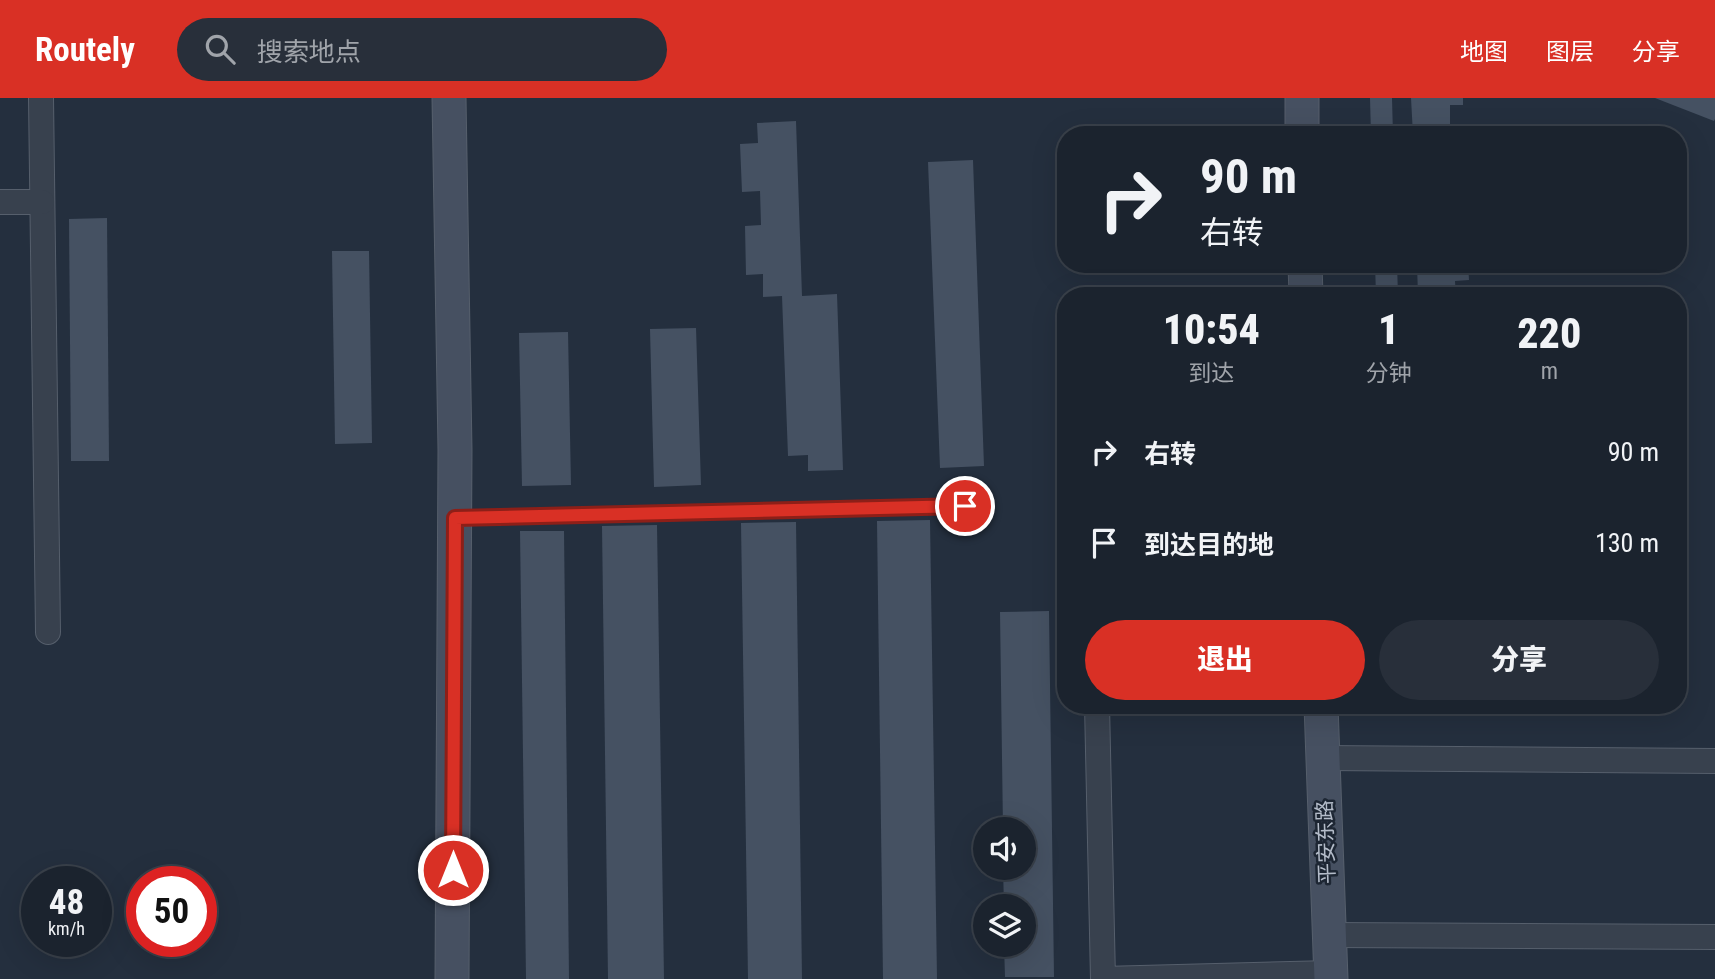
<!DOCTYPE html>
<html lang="zh">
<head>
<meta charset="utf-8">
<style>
  body { margin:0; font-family:"Roboto Condensed","Noto Sans SC",sans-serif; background:#282f3a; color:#f1f3f6; height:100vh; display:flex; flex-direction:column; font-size:26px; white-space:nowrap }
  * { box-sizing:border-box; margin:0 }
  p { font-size:23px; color:#a0a4aa }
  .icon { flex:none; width:38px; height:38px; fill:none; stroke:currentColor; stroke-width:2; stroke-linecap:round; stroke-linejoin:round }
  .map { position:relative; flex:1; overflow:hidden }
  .side { position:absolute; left:1057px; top:189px; width:630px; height:427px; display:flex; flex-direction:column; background:#1b232e; border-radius:28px; box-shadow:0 7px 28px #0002,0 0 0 2px #39404a }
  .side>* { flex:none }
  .banner { position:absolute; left:1057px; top:28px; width:630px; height:147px; border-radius:28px; box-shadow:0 7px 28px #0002,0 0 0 2px #39404a; background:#1b232e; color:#f1f3f6; overflow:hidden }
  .tools { position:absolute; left:973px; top:719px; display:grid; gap:14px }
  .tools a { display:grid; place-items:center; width:63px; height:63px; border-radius:50%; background:#1b232e; box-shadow:0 7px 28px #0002,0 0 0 2px #39404a; font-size:35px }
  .speed { position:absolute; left:21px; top:768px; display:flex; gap:14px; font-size:35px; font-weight:700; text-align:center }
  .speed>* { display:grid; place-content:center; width:91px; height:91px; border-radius:50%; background:#1b232e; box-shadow:0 7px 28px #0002,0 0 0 2px #39404a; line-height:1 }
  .speed small { font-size:18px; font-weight:400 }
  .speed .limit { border:10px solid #d22; background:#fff; color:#111 }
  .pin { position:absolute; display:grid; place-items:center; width:60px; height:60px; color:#fff; margin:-30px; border:4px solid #fff; border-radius:50%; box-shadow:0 2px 7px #0007 }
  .me { position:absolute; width:77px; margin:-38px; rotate:0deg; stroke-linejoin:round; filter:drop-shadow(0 0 5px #0008) }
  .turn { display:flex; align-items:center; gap:24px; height:147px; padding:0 28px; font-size:32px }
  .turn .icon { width:91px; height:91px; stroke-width:2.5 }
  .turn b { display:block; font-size:49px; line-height:60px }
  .eta { display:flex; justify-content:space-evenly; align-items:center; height:119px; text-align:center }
  .eta b { font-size:42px; font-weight:800; line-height:49px }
  .action { display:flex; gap:14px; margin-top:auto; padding:14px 28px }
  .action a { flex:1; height:80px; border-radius:42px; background:#d93025; color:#fff; font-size:28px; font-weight:800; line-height:80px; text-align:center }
  .action a+a { background:#282f3a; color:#f1f3f6 }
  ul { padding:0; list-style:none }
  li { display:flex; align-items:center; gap:21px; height:91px; padding:0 28px }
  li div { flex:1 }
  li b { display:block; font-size:26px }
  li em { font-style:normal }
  header { display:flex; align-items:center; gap:42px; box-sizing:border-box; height:98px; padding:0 35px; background:#d93025; color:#fff }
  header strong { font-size:33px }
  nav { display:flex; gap:38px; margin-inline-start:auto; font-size:24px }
  .search { width:490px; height:63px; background:#282f3a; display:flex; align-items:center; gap:18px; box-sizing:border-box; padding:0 24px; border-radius:38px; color:#a0a4aa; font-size:26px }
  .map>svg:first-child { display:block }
</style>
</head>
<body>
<header>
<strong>Routely</strong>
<div class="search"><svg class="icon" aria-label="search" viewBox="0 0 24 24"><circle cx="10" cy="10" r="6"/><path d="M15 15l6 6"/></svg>搜索地点</div>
<nav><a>地图</a><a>图层</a><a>分享</a></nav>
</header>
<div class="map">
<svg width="1715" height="881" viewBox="0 0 1715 881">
  <rect width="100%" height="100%" fill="#242f3e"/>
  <!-- building -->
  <g fill="#455162">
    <polygon points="1370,0 1392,0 1393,37 1371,37"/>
    <polygon points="1411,0 1463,0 1463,7 1450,7 1450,28 1462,28 1462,37 1413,37"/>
    <polygon points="1655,0 1715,0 1715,21 1714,23"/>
    <polygon points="796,23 802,198 837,196 843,372 808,373 808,357 788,358 782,198 763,199 763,176 746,177 745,128 761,127 760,93 742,94 740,46 758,45 757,25"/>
    <polygon points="973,62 984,368 940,370 928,64"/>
    <polygon points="107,120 109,363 71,363 69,121"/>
    <polygon points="332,153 369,153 372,345 335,346"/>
    <polygon points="1375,166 1397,166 1398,198 1376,198"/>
    <polygon points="1417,166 1468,166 1469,182 1455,183 1456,198 1418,198"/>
    <polygon points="696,230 701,387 654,389 650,231"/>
    <polygon points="568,234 571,387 522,388 519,235"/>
    <polygon points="930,422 937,881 883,881 877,423"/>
    <polygon points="796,424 802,881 748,881 741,425"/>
    <polygon points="657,427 664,881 608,881 602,428"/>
    <polygon points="520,433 564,433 569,881 526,881"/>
    <polygon points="1049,513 1054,879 1005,879 1004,847 1024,847 1024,808 1004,808 1003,770 1024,770 1024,732 1003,732 1000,514"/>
  </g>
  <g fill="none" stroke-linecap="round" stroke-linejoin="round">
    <!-- lane casing -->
    <g stroke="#565f6c" stroke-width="14">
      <polyline id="lane" points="455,420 965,408"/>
    </g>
    <!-- street casing -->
    <g stroke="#565f6c" stroke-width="26">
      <g id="street">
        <polyline points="41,0 48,534"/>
        <polyline points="0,104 42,104"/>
        <polyline points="1097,607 1103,881 1331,875"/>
        <polyline points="1323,660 1715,663"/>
        <polyline points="1329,837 1715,839"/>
      </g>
    </g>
    <!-- secondary casing -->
    <g stroke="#565f6c" stroke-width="35">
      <g id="secondary">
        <polyline points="449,0 455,352 452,881"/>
        <polyline points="1302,37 1302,0"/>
        <polyline points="1305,166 1306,198"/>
        <polyline points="1321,607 1331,881"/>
      </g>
    </g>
    <!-- lane -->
    <use href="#lane" stroke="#38414e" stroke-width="12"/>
    <!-- street -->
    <use href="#street" stroke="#38414e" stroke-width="24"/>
    <!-- secondary -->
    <use href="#secondary" stroke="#465061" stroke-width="33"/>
  </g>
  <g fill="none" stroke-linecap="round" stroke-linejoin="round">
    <!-- route casing -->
    <g stroke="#8d1f18" stroke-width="18">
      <polyline id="route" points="453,772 455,420 965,408"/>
    </g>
    <!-- route -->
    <use href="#route" stroke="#d93025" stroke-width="12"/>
  </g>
  <g text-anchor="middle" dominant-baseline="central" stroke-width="5" stroke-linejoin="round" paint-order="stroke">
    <!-- street labels -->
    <g font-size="21" fill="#b4bcc9" stroke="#1d2633">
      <text transform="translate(1326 744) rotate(-92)">平安东路</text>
    </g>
  </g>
</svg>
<div class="tools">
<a><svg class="icon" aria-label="sound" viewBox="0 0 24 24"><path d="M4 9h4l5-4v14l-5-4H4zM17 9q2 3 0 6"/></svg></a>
<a><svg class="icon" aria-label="layers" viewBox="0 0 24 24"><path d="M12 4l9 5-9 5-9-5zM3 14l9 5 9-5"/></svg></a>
</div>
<div class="speed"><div>48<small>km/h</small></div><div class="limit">50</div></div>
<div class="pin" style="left:965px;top:408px;background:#d93025"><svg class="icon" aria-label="arrive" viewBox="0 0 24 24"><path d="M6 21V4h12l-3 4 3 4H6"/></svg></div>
<svg class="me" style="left:453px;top:772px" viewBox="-20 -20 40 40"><circle r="17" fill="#d93025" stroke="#fff" stroke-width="3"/><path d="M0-11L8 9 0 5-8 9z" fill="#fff"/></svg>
<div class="banner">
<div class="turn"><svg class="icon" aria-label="right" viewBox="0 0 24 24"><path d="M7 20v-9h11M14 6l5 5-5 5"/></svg><div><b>90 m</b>右转</div></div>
</div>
<section class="side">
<div class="eta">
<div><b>10:54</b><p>到达</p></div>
<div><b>1</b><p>分钟</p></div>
<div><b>220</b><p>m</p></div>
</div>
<ul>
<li><svg class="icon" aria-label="right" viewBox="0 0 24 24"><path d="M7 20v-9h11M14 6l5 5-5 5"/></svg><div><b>右转</b></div><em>90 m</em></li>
<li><svg class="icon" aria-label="arrive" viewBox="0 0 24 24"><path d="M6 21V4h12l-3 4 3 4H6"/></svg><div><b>到达目的地</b></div><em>130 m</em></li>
</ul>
<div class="action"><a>退出</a><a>分享</a></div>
</section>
</div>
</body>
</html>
